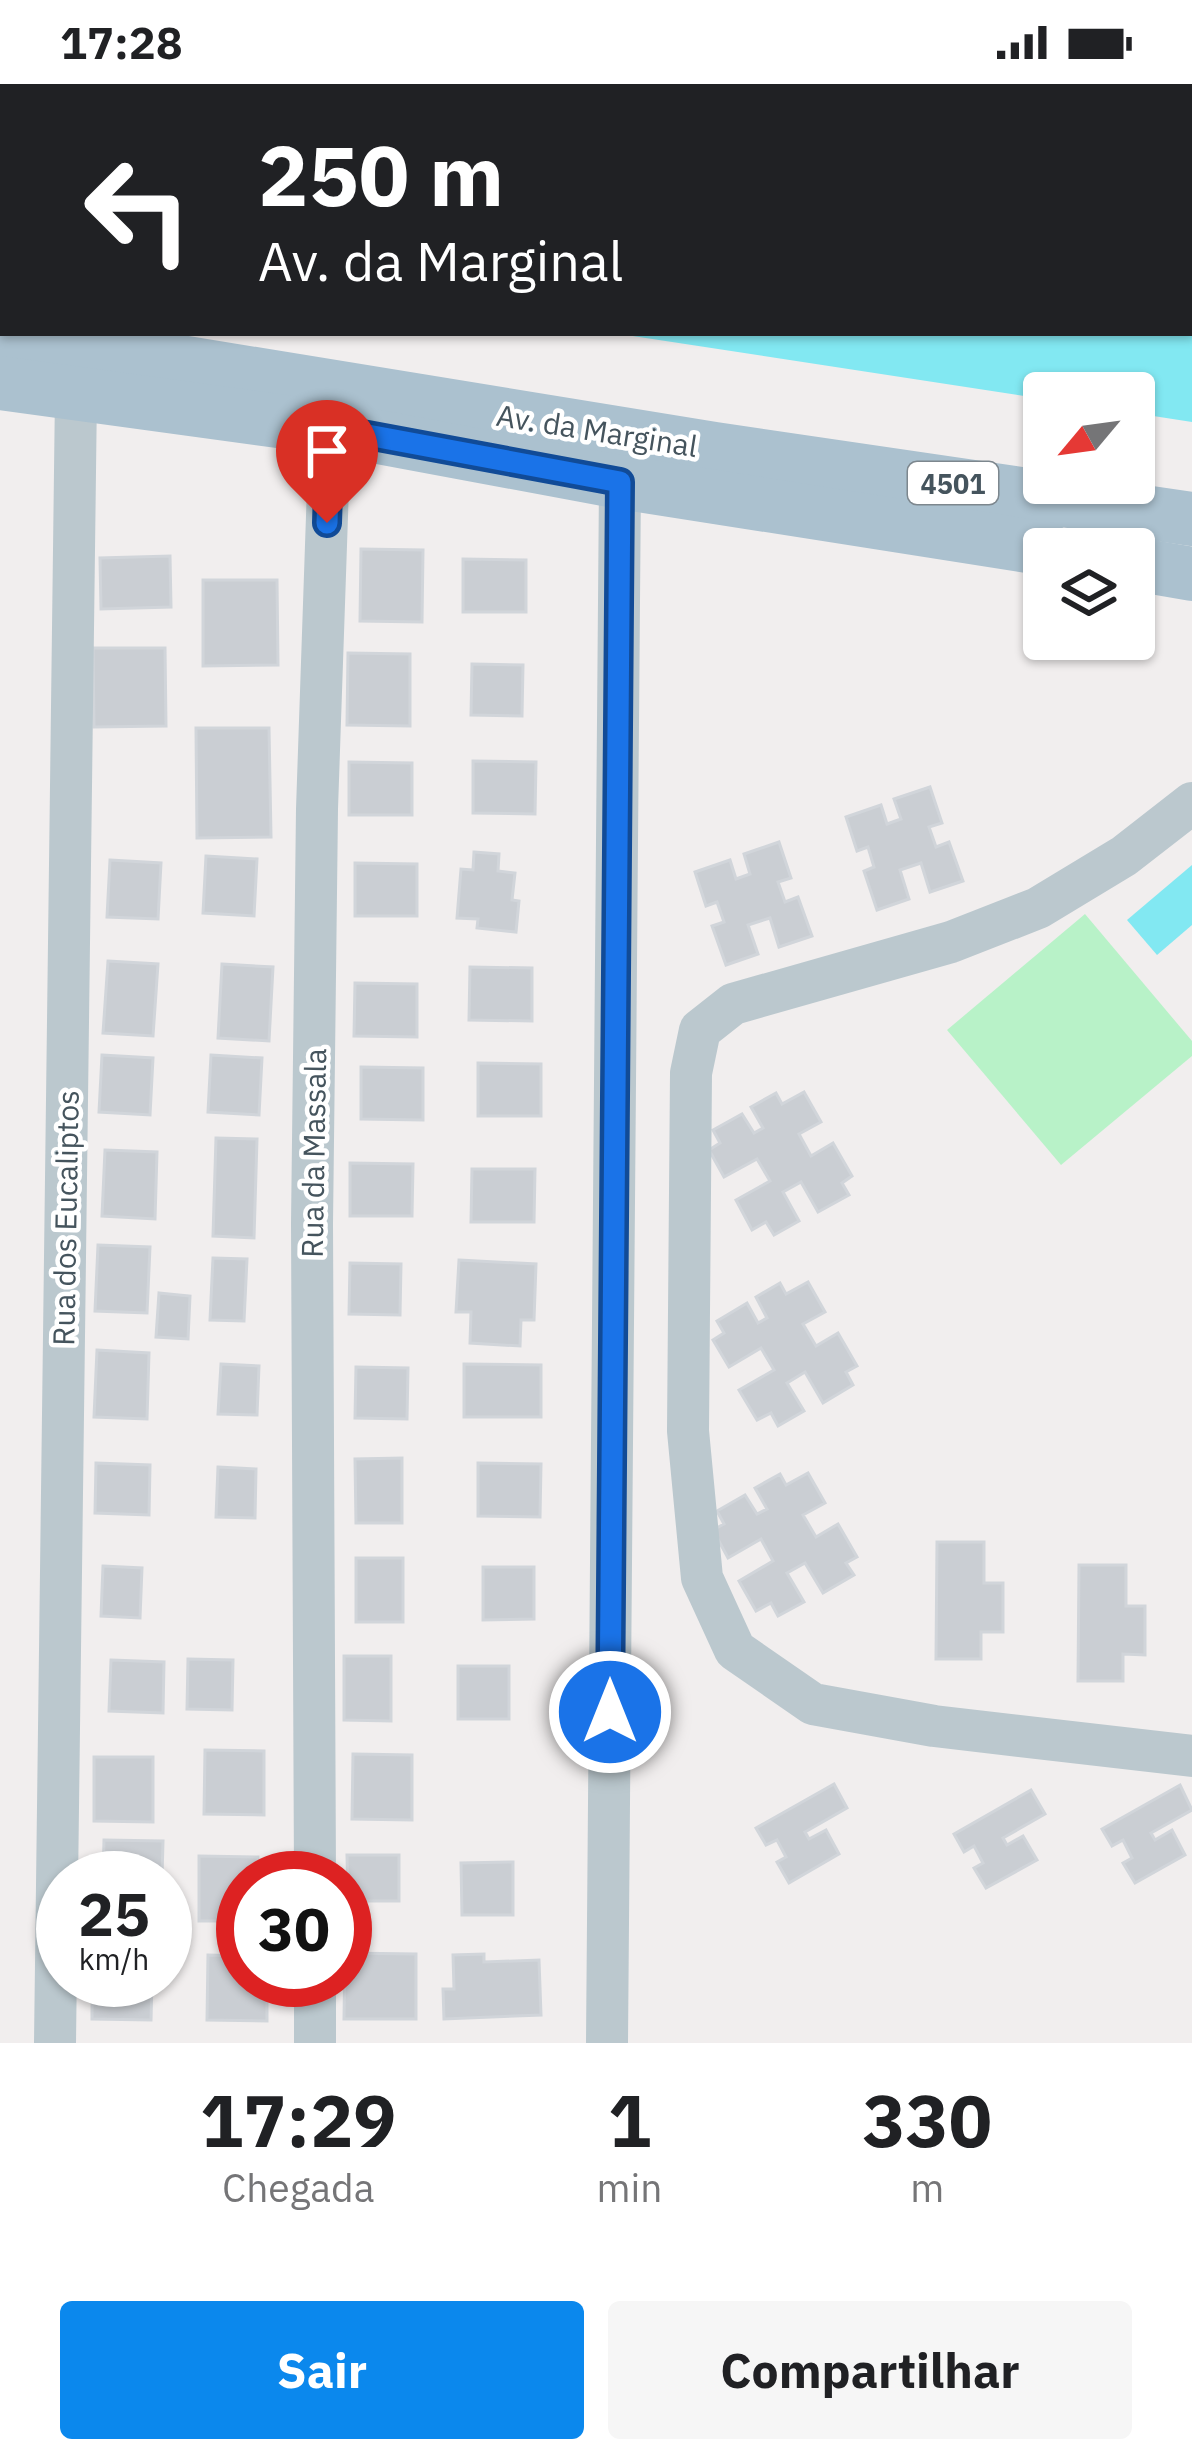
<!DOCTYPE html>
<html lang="pt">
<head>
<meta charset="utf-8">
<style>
  body { margin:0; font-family:"IBM Plex Sans",sans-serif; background:#f6f6f6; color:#202124; height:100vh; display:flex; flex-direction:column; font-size:45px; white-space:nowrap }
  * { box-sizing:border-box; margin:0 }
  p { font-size:39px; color:#757577 }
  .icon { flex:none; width:66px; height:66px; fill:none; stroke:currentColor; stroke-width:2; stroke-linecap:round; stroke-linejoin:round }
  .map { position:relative; height:1959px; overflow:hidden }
  .panel { display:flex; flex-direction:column; background:#fff; flex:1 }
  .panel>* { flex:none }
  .top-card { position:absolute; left:0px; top:0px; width:1194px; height:252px; box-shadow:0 3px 9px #0004; background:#202124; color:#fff; overflow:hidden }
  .needle { width:78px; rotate:241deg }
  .fabs { position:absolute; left:1023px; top:288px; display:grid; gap:24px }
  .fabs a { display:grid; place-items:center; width:132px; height:132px; border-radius:12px; background:#fff; box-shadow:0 3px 9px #0004; font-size:60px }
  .speed { position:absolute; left:36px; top:1767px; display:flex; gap:24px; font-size:60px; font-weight:700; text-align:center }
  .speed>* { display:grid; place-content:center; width:156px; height:156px; border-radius:50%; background:#fff; box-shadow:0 3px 9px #0004; line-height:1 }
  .speed small { font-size:30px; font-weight:400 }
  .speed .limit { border:18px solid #d22; background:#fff; color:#111 }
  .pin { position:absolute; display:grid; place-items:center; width:102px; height:102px; color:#fff; margin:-123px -51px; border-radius:50% 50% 50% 0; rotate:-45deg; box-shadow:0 0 12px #0007 }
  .pin .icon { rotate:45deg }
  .me { position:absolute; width:132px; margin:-66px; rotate:0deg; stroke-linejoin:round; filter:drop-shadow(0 0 9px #0008) }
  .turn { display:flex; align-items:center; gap:42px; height:252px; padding:0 60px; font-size:54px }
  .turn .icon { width:156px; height:156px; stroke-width:2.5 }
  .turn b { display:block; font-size:84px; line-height:102px }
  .eta { display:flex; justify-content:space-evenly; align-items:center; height:204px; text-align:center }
  .eta b { font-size:72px; font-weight:800; line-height:84px }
  .primary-button { display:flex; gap:24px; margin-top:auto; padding:24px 60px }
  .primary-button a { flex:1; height:138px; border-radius:12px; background:#0b88ed; color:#fff; font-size:48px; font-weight:800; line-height:138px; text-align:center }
  .primary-button a+a { background:#f6f6f6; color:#202124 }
  .status { display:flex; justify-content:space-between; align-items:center; height:84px; padding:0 60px; background:#fff; direction:ltr }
  .status svg { height:33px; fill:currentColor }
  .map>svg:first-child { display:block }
</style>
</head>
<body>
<div class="status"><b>17:28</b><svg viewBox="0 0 49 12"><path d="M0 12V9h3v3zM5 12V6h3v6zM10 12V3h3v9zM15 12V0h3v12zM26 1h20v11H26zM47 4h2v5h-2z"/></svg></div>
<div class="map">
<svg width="1192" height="1959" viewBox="0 0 1192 1959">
  <rect width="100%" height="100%" fill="#f1eeee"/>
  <!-- green -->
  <polygon fill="#b8f2c8" points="1085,830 1192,957 1192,972 1061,1081 947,946"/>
  <!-- water -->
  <g fill="#82e8f2">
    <polygon points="0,0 1192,0 1192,338 1134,329 1134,309 1044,309 1044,315 613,249 1191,249 1191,3 3,3 3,165 0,165"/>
    <polygon points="1192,781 1192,841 1157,871 1127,836"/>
  </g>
  <!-- building -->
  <g fill="#caced3" stroke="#d1d5da" stroke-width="3">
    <polygon points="361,465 423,466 422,538 360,537"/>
    <polygon points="170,472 171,523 101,525 100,474"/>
    <polygon points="463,475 526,476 526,528 463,528"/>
    <polygon points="203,496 277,496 278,581 203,582"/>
    <polygon points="93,564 165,564 166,642 94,643"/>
    <polygon points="348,569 410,570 410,642 347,641"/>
    <polygon points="472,580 523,581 522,632 471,631"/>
    <polygon points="196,644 269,644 271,753 197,754"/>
    <polygon points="473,677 536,678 535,730 473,729"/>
    <polygon points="349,678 412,679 412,731 349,731"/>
    <polygon points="930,703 942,739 929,743 936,763 949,758 963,797 930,808 921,779 900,786 909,815 877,826 864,787 874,783 868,763 857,767 846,733 881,721 887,740 901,735 894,715"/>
    <polygon points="779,758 791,794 778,798 785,818 798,813 812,852 779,863 770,834 748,841 758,870 726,881 712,842 724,838 717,818 706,822 695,788 730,776 736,795 750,790 744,770"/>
    <polygon points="474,768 499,770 498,787 515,789 512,816 519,817 516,848 477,844 478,835 457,834 461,785 473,786"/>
    <polygon points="206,772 257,775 254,832 203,829"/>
    <polygon points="110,776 161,779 158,835 107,833"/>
    <polygon points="355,779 417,780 417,832 355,832"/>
    <polygon points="108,877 158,880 153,952 103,949"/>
    <polygon points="222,880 273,883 269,957 218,954"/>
    <polygon points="470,883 532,884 532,937 469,936"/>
    <polygon points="355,899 417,900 417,953 354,952"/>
    <polygon points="102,971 153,974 150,1031 99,1028"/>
    <polygon points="211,971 262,974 259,1031 208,1028"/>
    <polygon points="478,979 541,980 541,1032 478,1032"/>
    <polygon points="361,983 423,984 423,1036 361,1035"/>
    <polygon points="804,1008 821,1038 799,1050 811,1072 833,1059 852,1092 842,1099 849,1111 818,1128 801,1098 783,1108 799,1137 774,1151 766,1138 752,1146 736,1116 770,1097 757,1075 724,1093 709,1066 720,1059 713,1046 742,1030 754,1049 763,1044 751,1023 776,1009 782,1020"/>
    <polygon points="216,1054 257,1055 254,1154 213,1152"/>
    <polygon points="105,1066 157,1068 155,1135 102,1132"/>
    <polygon points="350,1079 413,1080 412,1132 350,1132"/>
    <polygon points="472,1085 535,1085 534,1138 471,1138"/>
    <polygon points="98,1161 150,1163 147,1229 95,1227"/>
    <polygon points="213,1174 247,1175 244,1237 210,1236"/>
    <polygon points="459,1176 536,1180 534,1236 521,1236 520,1262 470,1259 471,1228 456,1228"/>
    <polygon points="350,1179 401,1180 400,1231 349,1230"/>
    <polygon points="808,1198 825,1228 803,1240 816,1262 838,1249 857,1282 846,1288 853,1301 823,1319 805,1288 787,1299 804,1327 778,1342 771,1329 757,1336 739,1306 774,1286 761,1264 729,1283 713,1256 724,1249 717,1237 747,1219 758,1239 767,1234 756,1213 780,1199 786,1210"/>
    <polygon points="159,1209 190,1212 188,1255 156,1253"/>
    <polygon points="97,1266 149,1269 147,1335 94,1333"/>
    <polygon points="221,1280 259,1282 257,1331 218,1330"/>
    <polygon points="464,1280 541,1281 541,1333 464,1333"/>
    <polygon points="356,1283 408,1284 407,1335 355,1334"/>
    <polygon points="402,1374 402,1439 356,1439 355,1375"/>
    <polygon points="96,1379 150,1381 149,1431 95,1429"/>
    <polygon points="478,1379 541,1380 540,1433 478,1432"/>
    <polygon points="218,1383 256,1385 255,1434 216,1433"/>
    <polygon points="808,1389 825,1419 803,1431 816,1453 838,1440 857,1473 846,1479 854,1491 823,1509 805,1479 787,1489 804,1518 778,1532 771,1519 756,1527 739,1497 773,1477 761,1455 728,1474 713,1446 724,1440 717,1427 745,1411 757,1430 767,1425 755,1404 780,1390 786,1401"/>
    <polygon points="937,1458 984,1458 984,1499 1003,1499 1003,1548 981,1548 981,1575 936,1575"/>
    <rect x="356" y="1474" width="47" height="64"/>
    <polygon points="1079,1481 1126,1481 1126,1522 1145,1522 1145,1571 1123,1570 1123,1597 1078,1597"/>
    <polygon points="103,1482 142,1484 140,1534 101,1532"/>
    <polygon points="483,1483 534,1483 534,1535 483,1536"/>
    <polygon points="344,1572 391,1572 391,1637 344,1636"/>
    <polygon points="188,1575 233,1576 232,1626 187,1625"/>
    <polygon points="111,1576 164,1578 163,1629 109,1627"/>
    <rect x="458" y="1582" width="51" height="53"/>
    <polygon points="205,1666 264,1667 264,1731 204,1730"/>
    <polygon points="353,1670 412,1671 412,1736 352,1735"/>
    <polygon points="94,1673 153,1673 153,1738 94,1737"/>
    <polygon points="834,1700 847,1724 805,1748 809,1755 826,1746 839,1770 789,1799 777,1778 786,1773 777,1756 766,1761 756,1744"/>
    <polygon points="1180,1701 1192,1726 1151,1749 1155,1756 1172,1746 1185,1771 1135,1799 1123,1779 1132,1774 1123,1756 1112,1762 1102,1745"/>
    <polygon points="1031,1706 1045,1730 1003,1754 1007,1761 1023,1752 1037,1776 986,1804 974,1784 983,1779 974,1762 964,1768 954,1750"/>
    <polygon points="104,1756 163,1757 162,1794 103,1794"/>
    <polygon points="347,1771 399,1771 399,1817 348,1817"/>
    <polygon points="199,1772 258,1773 258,1794 243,1794 243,1837 199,1837"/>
    <polygon points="513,1778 513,1831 462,1831 461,1779"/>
    <polygon points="345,1869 416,1870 416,1935 344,1935"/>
    <polygon points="484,1870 484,1878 539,1876 541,1931 444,1935 443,1905 454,1905 453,1871"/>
    <polygon points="208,1871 243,1872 243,1896 267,1896 267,1937 207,1936"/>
    <polygon points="92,1896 152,1896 151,1936 92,1935"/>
  </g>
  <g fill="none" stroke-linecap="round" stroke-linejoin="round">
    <!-- minor -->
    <g stroke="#bbc8ce" stroke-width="42">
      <polyline points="1192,719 1124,772 1038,824 951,858 733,920 700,946 691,989 688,1347 702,1494 735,1566 813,1620 934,1642 1192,1672"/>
      <polyline points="315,1794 312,1140 317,725 330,344"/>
      <polyline points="55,1959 76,309"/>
      <polyline points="315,1959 315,1896"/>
      <polyline points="607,1959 620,398"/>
    </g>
    <!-- major -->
    <g stroke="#abc1cf" stroke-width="54">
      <polyline points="3,249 714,365 1192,435"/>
      <polyline points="0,299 330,344 620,398 1047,465"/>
      <polyline points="1134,480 1192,490"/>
    </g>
  </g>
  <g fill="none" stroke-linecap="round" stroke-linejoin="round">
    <!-- route casing -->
    <g stroke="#114b97" stroke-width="30">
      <polyline id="route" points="327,439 330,344 620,398 610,1628"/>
    </g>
    <!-- route -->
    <use href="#route" stroke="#1a73e8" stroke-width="21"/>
  </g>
  <g text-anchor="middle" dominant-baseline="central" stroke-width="9" stroke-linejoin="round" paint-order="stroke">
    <!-- shield labels -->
    <rect fill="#fff" stroke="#7d878e" stroke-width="3" x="908" y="378" width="90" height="42" rx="9"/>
    <g font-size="27" font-weight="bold" fill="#45545d">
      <text x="953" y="399">4501</text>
    </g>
    <!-- street labels -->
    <g font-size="30" fill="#45545d" stroke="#fff">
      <text transform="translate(597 346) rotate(9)">Av. da Marginal</text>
      <text transform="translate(313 1069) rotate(-89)">Rua da Massala</text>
      <text transform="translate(65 1134) rotate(-89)">Rua dos Eucaliptos</text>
    </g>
  </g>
</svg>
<div class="fabs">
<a><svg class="needle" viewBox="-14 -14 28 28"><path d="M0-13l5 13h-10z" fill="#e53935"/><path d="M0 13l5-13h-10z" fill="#757577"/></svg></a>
<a><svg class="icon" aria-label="layers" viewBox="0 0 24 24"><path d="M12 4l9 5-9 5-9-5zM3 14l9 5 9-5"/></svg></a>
</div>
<div class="speed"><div>25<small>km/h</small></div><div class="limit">30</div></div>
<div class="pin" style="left:327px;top:439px;background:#d93025"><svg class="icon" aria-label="arrive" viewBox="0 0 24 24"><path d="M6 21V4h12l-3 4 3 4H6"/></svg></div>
<svg class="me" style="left:610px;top:1628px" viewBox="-20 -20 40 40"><circle r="17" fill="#1a73e8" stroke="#fff" stroke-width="3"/><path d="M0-11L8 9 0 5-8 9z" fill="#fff"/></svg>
<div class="top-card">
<div class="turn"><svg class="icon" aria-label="left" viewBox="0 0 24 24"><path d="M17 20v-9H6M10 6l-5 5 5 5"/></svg><div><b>250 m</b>Av. da Marginal</div></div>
</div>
</div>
<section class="panel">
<div class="eta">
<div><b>17:29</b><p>Chegada</p></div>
<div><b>1</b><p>min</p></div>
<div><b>330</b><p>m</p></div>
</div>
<div class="primary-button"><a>Sair</a><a>Compartilhar</a></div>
</section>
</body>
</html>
